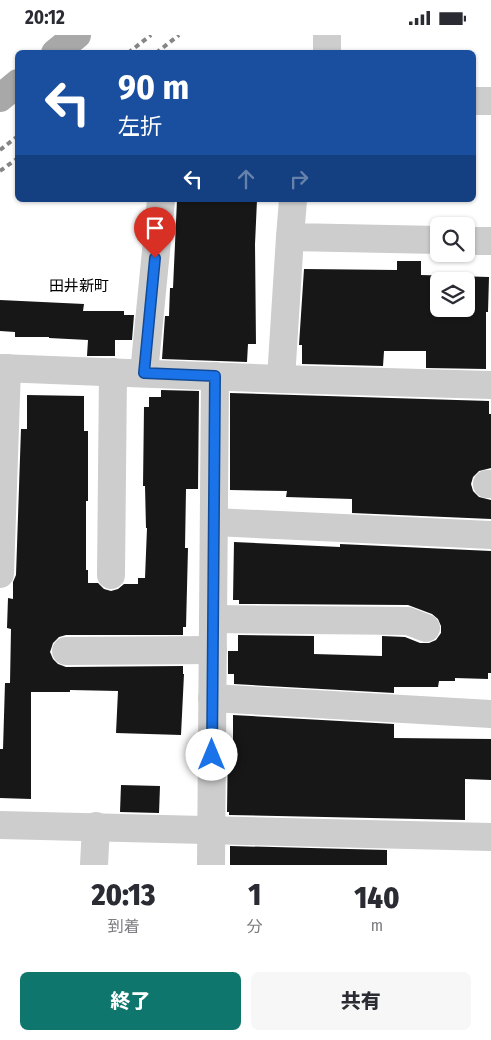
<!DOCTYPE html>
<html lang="ja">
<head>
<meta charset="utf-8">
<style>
  body { margin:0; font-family:"Fira Sans Condensed","Noto Sans JP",sans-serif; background:#f7f7f7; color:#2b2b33; height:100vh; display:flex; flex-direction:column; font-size:19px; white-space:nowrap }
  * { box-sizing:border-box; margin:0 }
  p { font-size:16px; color:#7c7c81 }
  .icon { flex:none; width:28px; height:28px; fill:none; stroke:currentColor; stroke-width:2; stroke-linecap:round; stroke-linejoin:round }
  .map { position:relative; height:830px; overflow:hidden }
  .drawer { display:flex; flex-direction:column; background:#fff; flex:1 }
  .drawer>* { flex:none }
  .banner { position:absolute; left:15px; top:15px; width:461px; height:152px; border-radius:8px; box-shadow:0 1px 4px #0004; background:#1a4fa0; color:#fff; overflow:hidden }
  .tools { position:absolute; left:430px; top:182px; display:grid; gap:10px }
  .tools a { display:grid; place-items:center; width:45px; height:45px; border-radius:8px; background:#fff; box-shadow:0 1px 4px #0004; font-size:25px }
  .pin { position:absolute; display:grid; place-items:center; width:42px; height:42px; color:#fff; margin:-51px -21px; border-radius:50% 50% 50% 0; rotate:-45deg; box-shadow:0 0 5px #0007 }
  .pin .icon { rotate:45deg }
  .me { position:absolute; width:55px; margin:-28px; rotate:0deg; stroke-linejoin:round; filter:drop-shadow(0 0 4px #0008) }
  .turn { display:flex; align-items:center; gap:18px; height:105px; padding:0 20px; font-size:22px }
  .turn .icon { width:65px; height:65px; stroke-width:2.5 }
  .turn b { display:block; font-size:35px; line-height:42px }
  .lanes { display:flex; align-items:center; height:48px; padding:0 20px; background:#0003; justify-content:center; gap:25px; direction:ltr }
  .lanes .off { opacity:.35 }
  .eta { display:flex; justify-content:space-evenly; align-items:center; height:85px; text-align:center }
  .eta b { font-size:30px; font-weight:800; line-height:35px }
  .primary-button { display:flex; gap:10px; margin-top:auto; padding:10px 20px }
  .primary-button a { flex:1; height:58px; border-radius:8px; background:#0f766e; color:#fff; font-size:20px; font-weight:800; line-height:58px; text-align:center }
  .primary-button a+a { background:#f7f7f7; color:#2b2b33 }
  .status { display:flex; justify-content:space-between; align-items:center; height:35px; padding:0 25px; background:#fff; direction:ltr }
  .status svg { height:14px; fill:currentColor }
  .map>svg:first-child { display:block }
</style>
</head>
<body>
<div class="status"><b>20:12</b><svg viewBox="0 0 49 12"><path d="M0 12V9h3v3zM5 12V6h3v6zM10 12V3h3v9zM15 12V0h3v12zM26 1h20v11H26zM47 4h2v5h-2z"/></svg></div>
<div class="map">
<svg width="491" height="830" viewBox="0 0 491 830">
  <rect width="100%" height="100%" fill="#fff"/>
  <!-- building -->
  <g fill="#171717" fill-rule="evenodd">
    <polygon points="177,165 257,165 255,209 256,309 248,309 247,327 162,324 165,281 169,281 170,253 173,253"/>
    <path d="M397 226H421V240L489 242 488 277H486V334L426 333V316H384L383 331 302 329V310H299L304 234 397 235ZM439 246H466V274H439Z"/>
    <polygon points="0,265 84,269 83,276 124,276 124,280 134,280 132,305 115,305 115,321 87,321 88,305 49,303 49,302 15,302 15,297 0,296"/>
    <polygon points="161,355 199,356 198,454 186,454 185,513 188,513 186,592 183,592 183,600 66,600 59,602 53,608 50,617 53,624 58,629 66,632 183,631 183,639 184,639 181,700 116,698 118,656 70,655 70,657 31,657 31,764 0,763 0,714 3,714 5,648 10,648 11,594 7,593 8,563 13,564 13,547 16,540 21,394 27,394 27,360 84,361 84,396 88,396 88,466 86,466 86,535 88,535 88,548 98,548 104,554 111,556 118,554 124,549 138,549 138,543 145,543 147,493 146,493 145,451 143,451 144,372 149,372 149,362 161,362"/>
    <polygon points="230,358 489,366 489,379 491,379 491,433 479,436 473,442 471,449 473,456 479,462 491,465 491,484 352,478 352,464 286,462 287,456 230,455"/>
    <polygon points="234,507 340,512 340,509 491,516 491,638 488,638 488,644 455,643 455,646 439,646 438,652 394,652 394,658 234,649 234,639 228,639 228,616 238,616 238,600 314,601 314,619 382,621 382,601 405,602 420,608 429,608 436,605 441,598 441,591 438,584 432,579 408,570 239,569 239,565 233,565"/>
    <polygon points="233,680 394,689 394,703 491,704 491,745 465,744 465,785 229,780 229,777 227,777 228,706 233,707"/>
    <polygon points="121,750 160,751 159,778 120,777"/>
    <polygon points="230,811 387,815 387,830 230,830"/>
  </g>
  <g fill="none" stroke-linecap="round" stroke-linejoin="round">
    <!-- minor -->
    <g stroke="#cdcdcd" stroke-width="28">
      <polyline points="327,18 327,0"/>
      <polyline points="474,66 491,66"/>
      <polyline points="293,165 290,202 439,205"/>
      <polyline points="466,206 491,206"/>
      <polyline points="0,333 281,344 491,350"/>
      <polyline points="144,338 161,165"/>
      <polyline points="281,344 290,202"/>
      <polyline points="487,449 491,449"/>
      <polyline points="214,487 491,500"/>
      <polyline points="0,539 7,333"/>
      <polyline points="111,540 113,337"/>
      <polyline points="213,584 408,586 426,593"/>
      <polyline points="66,616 213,615"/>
      <polyline points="212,663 491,679"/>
      <polyline points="0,790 491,802"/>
      <polyline points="94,830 96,791"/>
      <polyline points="211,830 215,341"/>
    </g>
    <!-- major -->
    <g stroke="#a8a8a8" stroke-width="28">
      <polyline points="55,18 77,0"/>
      <polyline points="0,63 18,48"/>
    </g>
    <!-- rail -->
    <g stroke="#858585" stroke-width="4" stroke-dasharray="5 4" stroke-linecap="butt">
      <polyline points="128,18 151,0"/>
      <polyline points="156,18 179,0"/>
      <polyline points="0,115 18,101"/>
      <polyline points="0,136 18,123"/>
    </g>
  </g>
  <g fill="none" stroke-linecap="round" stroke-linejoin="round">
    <!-- route casing -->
    <g stroke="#114b97" stroke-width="12">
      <polyline id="route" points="155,223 144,338 215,341 212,720"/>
    </g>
    <!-- route -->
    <use href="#route" stroke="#1a73e8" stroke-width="9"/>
  </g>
  <g text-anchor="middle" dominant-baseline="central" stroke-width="5" stroke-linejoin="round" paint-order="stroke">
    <!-- neighbourhood labels -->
    <g font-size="15" fill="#000" stroke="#fff">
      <text x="79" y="251">田井新町</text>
    </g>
  </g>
</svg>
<div class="tools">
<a><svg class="icon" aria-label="search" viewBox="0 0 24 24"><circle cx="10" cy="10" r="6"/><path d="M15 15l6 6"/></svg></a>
<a><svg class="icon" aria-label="layers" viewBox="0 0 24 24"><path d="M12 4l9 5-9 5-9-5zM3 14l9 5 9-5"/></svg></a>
</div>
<div class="pin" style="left:155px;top:223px;background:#d93025"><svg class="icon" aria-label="arrive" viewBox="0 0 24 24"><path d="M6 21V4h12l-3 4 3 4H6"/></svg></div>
<svg class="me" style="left:212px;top:720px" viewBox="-20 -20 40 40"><circle r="19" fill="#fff"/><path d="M0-13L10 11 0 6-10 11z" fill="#1a73e8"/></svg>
<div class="banner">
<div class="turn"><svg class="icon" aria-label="left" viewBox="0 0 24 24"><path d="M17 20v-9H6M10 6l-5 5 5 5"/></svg><div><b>90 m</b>左折</div></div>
<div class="lanes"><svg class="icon" aria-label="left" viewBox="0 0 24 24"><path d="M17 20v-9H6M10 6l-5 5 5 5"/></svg><svg class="icon off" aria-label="ahead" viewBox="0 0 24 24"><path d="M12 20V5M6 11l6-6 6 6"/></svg><svg class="icon off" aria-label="right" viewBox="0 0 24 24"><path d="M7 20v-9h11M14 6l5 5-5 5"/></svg></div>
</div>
</div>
<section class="drawer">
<div class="eta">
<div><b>20:13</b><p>到着</p></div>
<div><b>1</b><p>分</p></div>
<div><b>140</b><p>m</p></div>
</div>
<div class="primary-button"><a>終了</a><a>共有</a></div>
</section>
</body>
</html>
